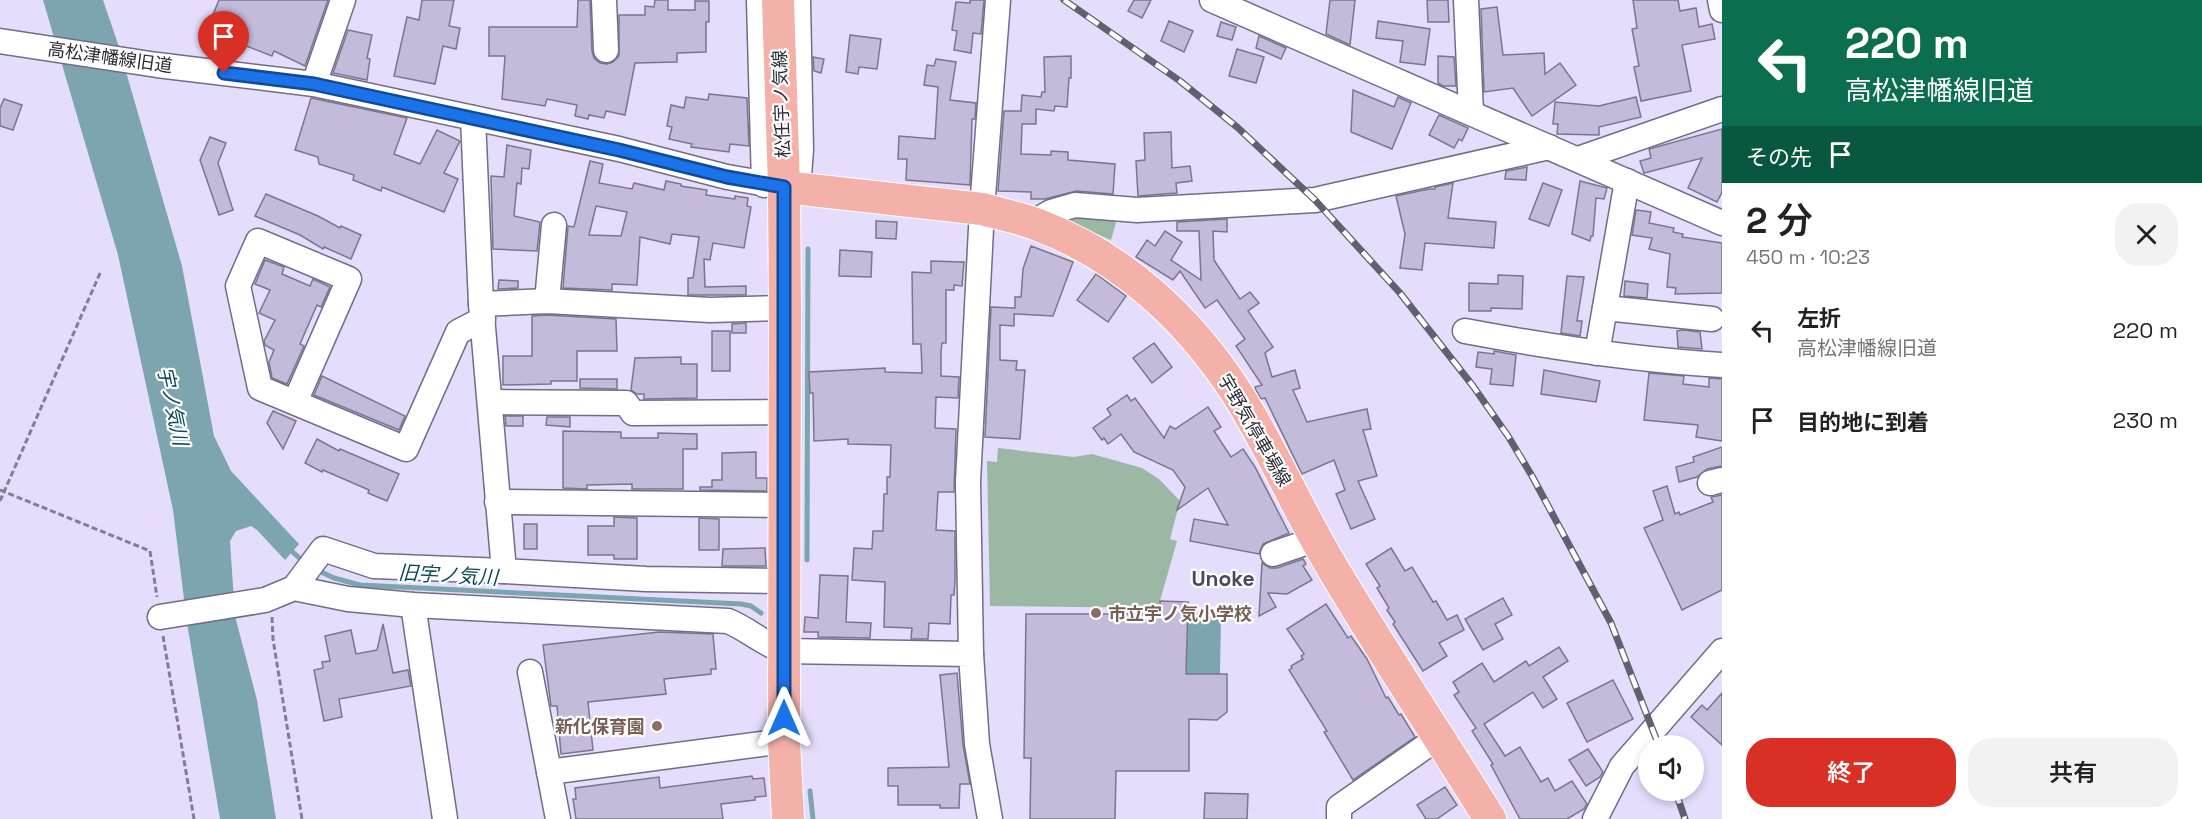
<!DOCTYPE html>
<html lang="ja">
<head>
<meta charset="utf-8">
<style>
  body { margin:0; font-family:"Space Grotesk","Noto Sans JP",sans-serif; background:#f2f2f2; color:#222; height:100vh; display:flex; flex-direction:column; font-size:22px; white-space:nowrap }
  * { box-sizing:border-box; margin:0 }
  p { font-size:20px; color:#767676 }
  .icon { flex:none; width:33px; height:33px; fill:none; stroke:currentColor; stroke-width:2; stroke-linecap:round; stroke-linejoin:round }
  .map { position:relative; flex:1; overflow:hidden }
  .panel { display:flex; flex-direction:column; background:#fff; width:480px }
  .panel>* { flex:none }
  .banner { background:#0b6e4f; color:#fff; overflow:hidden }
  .fabs { position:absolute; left:1638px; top:735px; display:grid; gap:12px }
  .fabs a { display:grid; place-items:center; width:66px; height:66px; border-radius:50%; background:#fff; box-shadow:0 3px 9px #0003; font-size:30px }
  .pin { position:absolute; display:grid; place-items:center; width:51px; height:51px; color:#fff; margin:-62px -26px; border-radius:50% 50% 50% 0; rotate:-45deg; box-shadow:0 0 6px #0007 }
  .pin .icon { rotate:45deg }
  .me { position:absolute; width:66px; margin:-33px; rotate:0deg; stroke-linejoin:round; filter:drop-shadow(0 0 4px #0008) }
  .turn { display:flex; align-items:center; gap:21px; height:126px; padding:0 24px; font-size:27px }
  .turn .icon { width:78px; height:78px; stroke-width:2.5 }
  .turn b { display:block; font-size:42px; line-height:51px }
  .then { display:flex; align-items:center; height:57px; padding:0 24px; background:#0003; gap:12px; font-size:22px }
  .round { display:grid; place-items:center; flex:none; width:63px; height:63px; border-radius:24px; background:#f2f2f2 }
  .headline { display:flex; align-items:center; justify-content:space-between; height:102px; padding:0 24px }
  h1 { font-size:36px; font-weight:600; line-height:45px }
  .action { display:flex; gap:12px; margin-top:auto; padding:12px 24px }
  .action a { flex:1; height:69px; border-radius:24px; background:#d93025; color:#fff; font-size:24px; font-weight:600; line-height:69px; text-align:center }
  .action a+a { background:#f2f2f2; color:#222 }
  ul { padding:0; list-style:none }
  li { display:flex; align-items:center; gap:18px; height:90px; padding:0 24px }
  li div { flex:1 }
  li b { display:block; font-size:22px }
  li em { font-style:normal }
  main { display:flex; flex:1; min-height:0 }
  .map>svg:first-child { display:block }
</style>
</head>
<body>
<main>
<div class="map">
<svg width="1722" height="819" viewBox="0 0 1722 819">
  <rect width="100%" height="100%" fill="#e4ddfc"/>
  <!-- green -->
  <g fill="#9ab8a3">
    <polygon points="1119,212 1111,240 1064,220 1065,214"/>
    <polygon points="998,448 1074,457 1092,454 1142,468 1159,479 1180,501 1170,539 1177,541 1158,608 990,606 987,461 997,462"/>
  </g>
  <!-- water -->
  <g fill="#7ca5af">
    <polygon points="43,0 103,0 118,44 182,266 214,436 231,471 299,544 285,560 257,530 251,526 236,531 230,541 235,616 257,700 276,819 220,819 187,623 173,510 118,255"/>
    <polygon points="1188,613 1221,613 1220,674 1186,674"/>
  </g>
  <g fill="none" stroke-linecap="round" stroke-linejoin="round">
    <!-- stream -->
    <g stroke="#7ca5af" stroke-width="5">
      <polyline points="287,547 305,563"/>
      <polyline points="807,560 808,249"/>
      <polyline points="315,569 334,578 360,585 741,604 751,606 761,613"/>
      <polyline points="810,791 813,819"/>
    </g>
  </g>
  <!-- building -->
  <g fill="#c2bbd9" stroke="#7c7591" stroke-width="1.5" fill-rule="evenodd">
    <polygon points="219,0 328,0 305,66 274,51 272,56 213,33 218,20 212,17"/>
    <polygon points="422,0 454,0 449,26 460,28 456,49 443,46 435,84 394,76 407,17 419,20"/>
    <polygon points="578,0 590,0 592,51 594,58 600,63 607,64 613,62 619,56 619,15 645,15 645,6 654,7 655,0 668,0 668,10 695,10 695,1 709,1 709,22 706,22 706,52 677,53 677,62 635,63 625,115 606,111 604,118 589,115 588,119 575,116 577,105 547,99 545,106 502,99 505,56 489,56 489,27 577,27"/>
    <polygon points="970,0 984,0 981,34 973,33 971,53 954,50 957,31 952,30 956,2 970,3"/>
    <polygon points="1134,0 1151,0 1142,18 1128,11"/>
    <polygon points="1330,0 1355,0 1350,45 1326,34"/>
    <polygon points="1427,0 1448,0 1449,22 1428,22"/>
    <polygon points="1633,0 1678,0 1680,11 1696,8 1699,27 1712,24 1715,39 1682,45 1691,91 1641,101 1634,67 1639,66 1632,29 1637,28"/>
    <polygon points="1497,7 1503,55 1544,53 1545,74 1560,63 1576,85 1532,116 1513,88 1484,92 1481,9"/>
    <polygon points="1169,21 1193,31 1184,52 1161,41"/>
    <polygon points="1378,21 1430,29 1425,65 1400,62 1403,41 1376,38"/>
    <polygon points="1221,22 1236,27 1232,40 1217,36"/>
    <polygon points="348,30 372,35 367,58 370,59 367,80 333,73"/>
    <polygon points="850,35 881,39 877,69 859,67 858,74 846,72"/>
    <polygon points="1259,36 1286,48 1281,59 1256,48"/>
    <polygon points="1237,49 1264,57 1256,83 1229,76"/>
    <polygon points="1071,56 1071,78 1069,78 1067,107 1055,106 1054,111 1036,109 1036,124 1022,124 1021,154 1051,155 1051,151 1068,152 1068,160 1115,164 1113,194 1076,191 1045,199 1031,199 1031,192 998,191 1004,111 1021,111 1022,95 1041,97 1042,92 1045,92 1044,57"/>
    <polygon points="1438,56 1454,57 1456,86 1443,86 1438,83"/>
    <polygon points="813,57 824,59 821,73 814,71"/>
    <polygon points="936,59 956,62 950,100 976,103 975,119 972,119 970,185 906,180 907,159 898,159 899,136 935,139 938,87 924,85 927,65 934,66"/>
    <polygon points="1353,90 1394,107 1398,97 1411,103 1392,149 1351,132"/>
    <polygon points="709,94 747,98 749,146 730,144 729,152 691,147 692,144 669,139 672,127 667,126 671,105 684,108 686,97 708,100"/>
    <polygon points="1636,97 1641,117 1599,127 1599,135 1557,134 1558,124 1553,124 1555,102 1599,106"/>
    <polygon points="311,98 407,118 394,154 420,164 437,130 460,141 444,173 458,179 444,212 382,187 381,191 353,180 354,175 319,164 318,157 295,150"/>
    <polygon points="4,99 22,105 13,130 0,126 0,108"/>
    <polygon points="1439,115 1468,128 1462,141 1459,139 1454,148 1429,135"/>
    <polygon points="1722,129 1722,192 1717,202 1688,188 1702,158 1644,173 1640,161 1651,158 1649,149"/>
    <polygon points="1171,132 1172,168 1190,166 1192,181 1176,183 1177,193 1138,196 1136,161 1145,160 1144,133"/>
    <polygon points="210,137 226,143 218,163 233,210 219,215 200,160"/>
    <polygon points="507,145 531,150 529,169 522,168 521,184 517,183 514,216 540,222 537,251 493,249 491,176 504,177"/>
    <path d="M590 161 603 164 599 183 632 189 634 183 664 190 666 181 681 184V186L707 190 706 195 735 199V196L748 198 747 206 751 207 744 248 713 243 710 260 704 259 705 287 746 286V295H688V278H693L699 237 672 234 670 244 640 237 637 285 612 284V290L563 288 568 226 574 227ZM596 206 627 212 621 236 589 235Z"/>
    <polygon points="1527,167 1526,180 1505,179 1506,171"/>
    <polygon points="1580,181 1607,188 1604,199 1596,198 1593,236 1591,236 1590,241 1572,234"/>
    <polygon points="1453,183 1448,218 1496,222 1494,248 1425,243 1422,270 1400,268 1405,234 1396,196 1429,189 1435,189 1435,187"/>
    <polygon points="1543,183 1562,190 1549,226 1529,219"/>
    <polygon points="266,194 318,216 340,228 341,226 361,235 351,259 324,247 323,249 300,235 255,216"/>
    <polygon points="1636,210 1651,212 1649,223 1674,228 1673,232 1683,234 1682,237 1722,243 1722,293 1675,294 1676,288 1667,287 1670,254 1649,249 1652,238 1632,235"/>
    <polygon points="1227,219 1227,232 1213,231 1214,260 1240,299 1250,292 1259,303 1248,311 1273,347 1265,353 1272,377 1295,370 1300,388 1293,390 1307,422 1367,409 1371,429 1363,430 1377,476 1358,481 1375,519 1351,529 1336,494 1345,490 1334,460 1302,474 1265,398 1261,399 1256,390 1255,387 1262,385 1236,346 1245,339 1217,300 1205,308 1180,271 1173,280 1136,257 1147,240 1155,246 1165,231 1182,242 1171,260 1201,280 1199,231 1177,231 1177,222"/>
    <polygon points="876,221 897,222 896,239 876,238"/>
    <polygon points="1031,246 1073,262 1053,316 1014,314 1014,326 1000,325 1000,360 1017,361 1016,370 1025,370 1020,439 985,437 991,307 1015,308 1015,297 1021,297 1023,269"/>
    <polygon points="840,250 872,252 871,277 839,276"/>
    <polygon points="265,260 284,267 282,274 310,286 313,279 330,287 321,307 317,305 300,344 304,346 287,384 272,378 269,362 274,350 265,345 264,341 275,320 259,313 270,290 255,284"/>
    <polygon points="931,261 964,262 962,286 954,285 954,290 946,290 946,343 942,343 941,352 941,376 959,377 958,398 936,397 935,428 956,429 954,492 938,492 936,530 955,531 955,581 954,595 951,595 950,624 929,623 928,639 911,639 912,628 884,627 885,582 852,580 854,548 872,549 873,531 883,531 884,494 887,494 887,477 890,477 891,445 848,444 848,439 814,441 813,393 810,393 809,372 885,368 885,372 922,373 921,344 913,344 912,272 931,273"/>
    <polygon points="1096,274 1126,296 1108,322 1077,300"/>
    <polygon points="1498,275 1523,276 1522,309 1491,308 1491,311 1469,311 1469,283 1498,284"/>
    <polygon points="1567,276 1584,277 1577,321 1582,321 1580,336 1561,333"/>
    <polygon points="499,280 518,281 518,288 498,289"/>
    <polygon points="1625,281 1648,284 1647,298 1624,296"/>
    <polygon points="547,315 616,319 617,351 577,351 577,381 551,381 551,384 503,385 503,356 532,356 532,316"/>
    <polygon points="746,323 746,333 732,333 732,324"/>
    <polygon points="1683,330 1700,332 1702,349 1678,347 1677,331"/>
    <rect x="712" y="331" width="18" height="40"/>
    <polygon points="1154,343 1172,367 1152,383 1133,358"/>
    <polygon points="1494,351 1516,355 1513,386 1490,384 1492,369 1476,367 1478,352 1494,354"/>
    <polygon points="681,357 681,364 697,364 697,398 644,399 644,394 637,394 631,390 635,358"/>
    <polygon points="1544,370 1600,381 1596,402 1541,394"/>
    <polygon points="1649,373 1684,376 1683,384 1709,387 1709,378 1722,379 1722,441 1696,437 1698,425 1644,420"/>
    <polygon points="322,376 405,416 399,430 314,395"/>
    <polygon points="580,379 617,379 617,389 580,388"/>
    <polygon points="1127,395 1131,401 1135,398 1164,438 1170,426 1175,429 1208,407 1221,427 1214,431 1231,457 1243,449 1255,467 1289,533 1263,544 1259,554 1190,541 1194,519 1228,525 1208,488 1177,510 1185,487 1173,470 1134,452 1121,434 1108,444 1104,438 1102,440 1093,428 1111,415 1107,409"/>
    <polygon points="273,411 296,421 283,449 267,423"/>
    <polygon points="505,416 523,416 523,426 506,426"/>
    <polygon points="547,417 570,417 570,427 546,425"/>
    <polygon points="563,431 621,432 621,438 658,438 658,433 697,434 697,449 683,449 683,489 632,489 632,484 587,485 587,489 563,488"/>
    <polygon points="317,439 339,451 340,449 399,474 387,501 368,493 369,490 323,470 322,472 305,463"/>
    <polygon points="1722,447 1722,466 1707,469 1697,477 1679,482 1676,467 1694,462 1693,457"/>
    <polygon points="756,452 756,478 767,478 767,491 700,490 700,487 712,487 712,480 722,480 722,453"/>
    <polygon points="1667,486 1675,514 1679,512 1680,515 1713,502 1711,497 1722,495 1722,590 1682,610 1644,528 1663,520 1653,491"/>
    <polygon points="614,517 637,518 637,559 614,559 614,555 588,555 588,526 614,526"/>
    <polygon points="699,518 719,519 719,550 699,550"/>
    <rect x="524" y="524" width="13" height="25"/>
    <polygon points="765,548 766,566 722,566 723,549"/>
    <polygon points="1391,548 1405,571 1412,567 1433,602 1436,601 1447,620 1457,615 1464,630 1439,643 1447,656 1423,671 1393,624 1395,622 1387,610 1389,608 1377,588 1380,586 1366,564"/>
    <polygon points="1303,559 1306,564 1303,566 1312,580 1287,594 1268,593 1276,607 1259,616 1262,563 1270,568 1277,568"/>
    <polygon points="820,575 848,576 846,622 871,623 870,638 818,637 818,632 804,632 805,617 818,618"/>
    <polygon points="1503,598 1512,615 1495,624 1503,639 1483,650 1465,619"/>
    <polygon points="1160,601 1188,602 1186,674 1227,674 1227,712 1217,720 1189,719 1189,771 1116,771 1115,819 1030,819 1031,758 1024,758 1026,614 1160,614"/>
    <polygon points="1326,604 1348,638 1351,636 1367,659 1386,698 1388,697 1399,715 1401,714 1415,737 1353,780 1324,732 1327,731 1289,670 1292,668 1291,666 1303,659 1301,656 1304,654 1287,629"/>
    <polygon points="383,624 393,673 408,670 411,686 339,699 342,717 324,721 314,670 323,668 322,662 330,661 325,636 351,630 356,654 377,650"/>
    <polygon points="659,632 713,634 716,669 711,669 711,674 664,679 666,694 588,702 593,750 561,754 557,706 551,706 543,645"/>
    <polygon points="1559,647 1568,661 1543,677 1557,699 1543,708 1533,692 1484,724 1505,756 1520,747 1541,782 1548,778 1555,791 1572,781 1587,804 1584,809 1567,819 1520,819 1491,765 1493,764 1472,731 1476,728 1454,695 1459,692 1453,682 1482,663 1494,682 1526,661 1529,666"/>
    <polygon points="957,673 963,745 970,784 960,784 959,808 940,808 940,805 898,805 898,786 888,786 888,768 949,767 940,675"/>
    <polygon points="1613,680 1633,719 1587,742 1567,703"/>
    <polygon points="1722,693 1722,745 1691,717 1702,705 1707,710"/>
    <polygon points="1588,749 1603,772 1600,777 1586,786 1569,760"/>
    <polygon points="752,776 753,779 764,778 766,796 755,797 755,800 721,804 723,819 576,819 573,799 576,799 575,788 659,777 660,788"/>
    <polygon points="1445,787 1457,805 1437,819 1426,819 1417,805"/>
    <polygon points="1205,793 1248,794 1247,819 1204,819"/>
  </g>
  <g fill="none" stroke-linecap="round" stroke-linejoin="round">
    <!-- minor casing -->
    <g stroke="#736c87" stroke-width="27">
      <g id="minor">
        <polyline points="604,0 606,50"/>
        <polyline points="759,0 764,185"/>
        <polyline points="798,0 801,150 798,188"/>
        <polyline points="1212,0 1722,223"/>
        <polyline points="1466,0 1471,113"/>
        <polyline points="1720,0 1722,10"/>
        <polyline points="0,41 157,65 314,84 619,149 727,177 784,187"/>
        <polyline points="314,84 343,0"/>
        <polyline points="473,118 481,304 504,571"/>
        <polyline points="1578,159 1722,109"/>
        <polyline points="1038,225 1044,216 1051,212 1075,205 1137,210 1315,200 1549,147"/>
        <polyline points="547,301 554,225"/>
        <polyline points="481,304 547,301 710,310 785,308"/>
        <polyline points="1605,308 1712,319"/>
        <path d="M1465 331C1550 347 1636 360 1722 365"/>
        <polyline points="1597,353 1627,181"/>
        <polyline points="295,402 349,279 258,241 238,286 260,388 406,449 458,332 483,319"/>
        <polyline points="490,402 626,403 633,413 784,412"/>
        <polyline points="1710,483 1722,480"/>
        <polyline points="497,502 784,505"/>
        <polyline points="1273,554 1317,539"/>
        <polyline points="294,588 323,549 374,566 504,571 646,579 784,581"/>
        <polyline points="413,605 445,819"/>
        <path d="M160 617 265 600 294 588 348 599 413 605 728 621C748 629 763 644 784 651L971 654 977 744 990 819"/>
        <polyline points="971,654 968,482 982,209 998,0"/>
        <polyline points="530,672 558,819"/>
        <polyline points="549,772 784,741"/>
        <polyline points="1339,819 1339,807 1439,737"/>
        <polyline points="1595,819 1622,766 1722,651"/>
      </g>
    </g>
    <!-- major casing -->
    <g stroke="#fff" stroke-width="34">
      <g id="major">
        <polyline points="778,0 784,187 785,308 784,741 788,819"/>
        <path d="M784 187 982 209C1000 214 1020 218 1038 225 1123 257 1190 320 1238 395 1272 449 1297 508 1329 562 1380 649 1437 733 1490 819"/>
      </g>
    </g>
    <!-- path -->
    <g stroke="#837e93" stroke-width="3" stroke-dasharray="6 3" stroke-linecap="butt">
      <polyline points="0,490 150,551 157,597"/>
      <polyline points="0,501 101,271"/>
      <polyline points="272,617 273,639 302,819"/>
      <polyline points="163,636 194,819"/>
    </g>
    <!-- minor -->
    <use href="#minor" stroke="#fff" stroke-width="24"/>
    <!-- major -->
    <use href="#major" stroke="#f3b1aa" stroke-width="32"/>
    <!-- rail casing -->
    <g stroke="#625f70" stroke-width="7">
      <g id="rail">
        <polyline points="1064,0 1180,81 1237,127 1315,200 1400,293 1473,386 1508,436 1532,476 1611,623 1659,746"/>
        <polyline points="1675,790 1685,819"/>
      </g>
    </g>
    <!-- rail -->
    <use href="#rail" stroke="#fff" stroke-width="4.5" stroke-dasharray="14" stroke-linecap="butt"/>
  </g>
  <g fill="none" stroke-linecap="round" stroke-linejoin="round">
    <!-- route casing -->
    <g stroke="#114b97" stroke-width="15">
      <polyline id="route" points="224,73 314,84 619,150 727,177 784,187 784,718"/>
    </g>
    <!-- route -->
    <use href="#route" stroke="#1a73e8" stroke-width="10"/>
  </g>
  <!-- markers -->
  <g fill="#8d6e63" stroke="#fff" stroke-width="2">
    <circle cx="1096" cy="613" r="6"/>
    <circle cx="657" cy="726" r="6"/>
  </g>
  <g text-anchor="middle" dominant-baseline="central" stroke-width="4.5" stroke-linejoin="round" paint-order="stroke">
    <!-- street labels -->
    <g font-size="18" fill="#2c2a35" stroke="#fff">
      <text transform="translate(110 57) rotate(8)">高松津幡線旧道</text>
      <text transform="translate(781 104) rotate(-92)">松任宇ノ気線</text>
      <text transform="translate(1255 430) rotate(60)">宇野気停車場線</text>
    </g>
    <!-- education labels -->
    <g font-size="18" font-weight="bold" fill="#785e54" stroke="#fff" text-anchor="start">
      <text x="1108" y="613">市立宇ノ気小学校</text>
      <text x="645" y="726" text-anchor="end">新化保育園</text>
    </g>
    <!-- water labels -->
    <g font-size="20" font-style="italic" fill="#0d4a57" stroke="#fff">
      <text transform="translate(173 406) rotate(78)">宇ノ気川</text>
      <text transform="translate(448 575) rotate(3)">旧宇ノ気川</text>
    </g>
    <!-- quarter labels -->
    <g font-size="21" font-weight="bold" fill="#4d4660" stroke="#fff">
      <text x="1223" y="578">Unoke</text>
    </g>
  </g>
</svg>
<div class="fabs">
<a><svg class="icon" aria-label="sound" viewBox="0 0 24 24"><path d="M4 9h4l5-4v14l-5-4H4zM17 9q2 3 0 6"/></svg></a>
</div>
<div class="pin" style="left:224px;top:73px;background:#d93025"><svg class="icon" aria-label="arrive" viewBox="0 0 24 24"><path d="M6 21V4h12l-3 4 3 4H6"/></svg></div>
<svg class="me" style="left:784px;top:718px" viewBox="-20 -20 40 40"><path d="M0-17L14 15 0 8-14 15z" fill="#1a73e8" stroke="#fff" stroke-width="4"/></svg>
</div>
<section class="panel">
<div class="banner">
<div class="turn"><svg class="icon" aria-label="left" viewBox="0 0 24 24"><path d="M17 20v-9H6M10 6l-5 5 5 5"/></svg><div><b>220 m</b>高松津幡線旧道</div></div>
<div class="then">その先<svg class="icon" aria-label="arrive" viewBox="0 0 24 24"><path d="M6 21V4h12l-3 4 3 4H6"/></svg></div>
</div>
<div class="headline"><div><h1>2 分</h1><p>450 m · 10:23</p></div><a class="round"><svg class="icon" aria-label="close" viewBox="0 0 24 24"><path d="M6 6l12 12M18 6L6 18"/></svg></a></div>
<ul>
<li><svg class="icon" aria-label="left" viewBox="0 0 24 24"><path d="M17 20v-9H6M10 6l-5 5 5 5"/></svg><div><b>左折</b><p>高松津幡線旧道</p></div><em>220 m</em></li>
<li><svg class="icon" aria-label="arrive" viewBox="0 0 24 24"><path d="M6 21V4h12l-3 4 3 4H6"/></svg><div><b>目的地に到着</b></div><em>230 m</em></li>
</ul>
<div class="action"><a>終了</a><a>共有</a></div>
</section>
</main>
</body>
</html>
